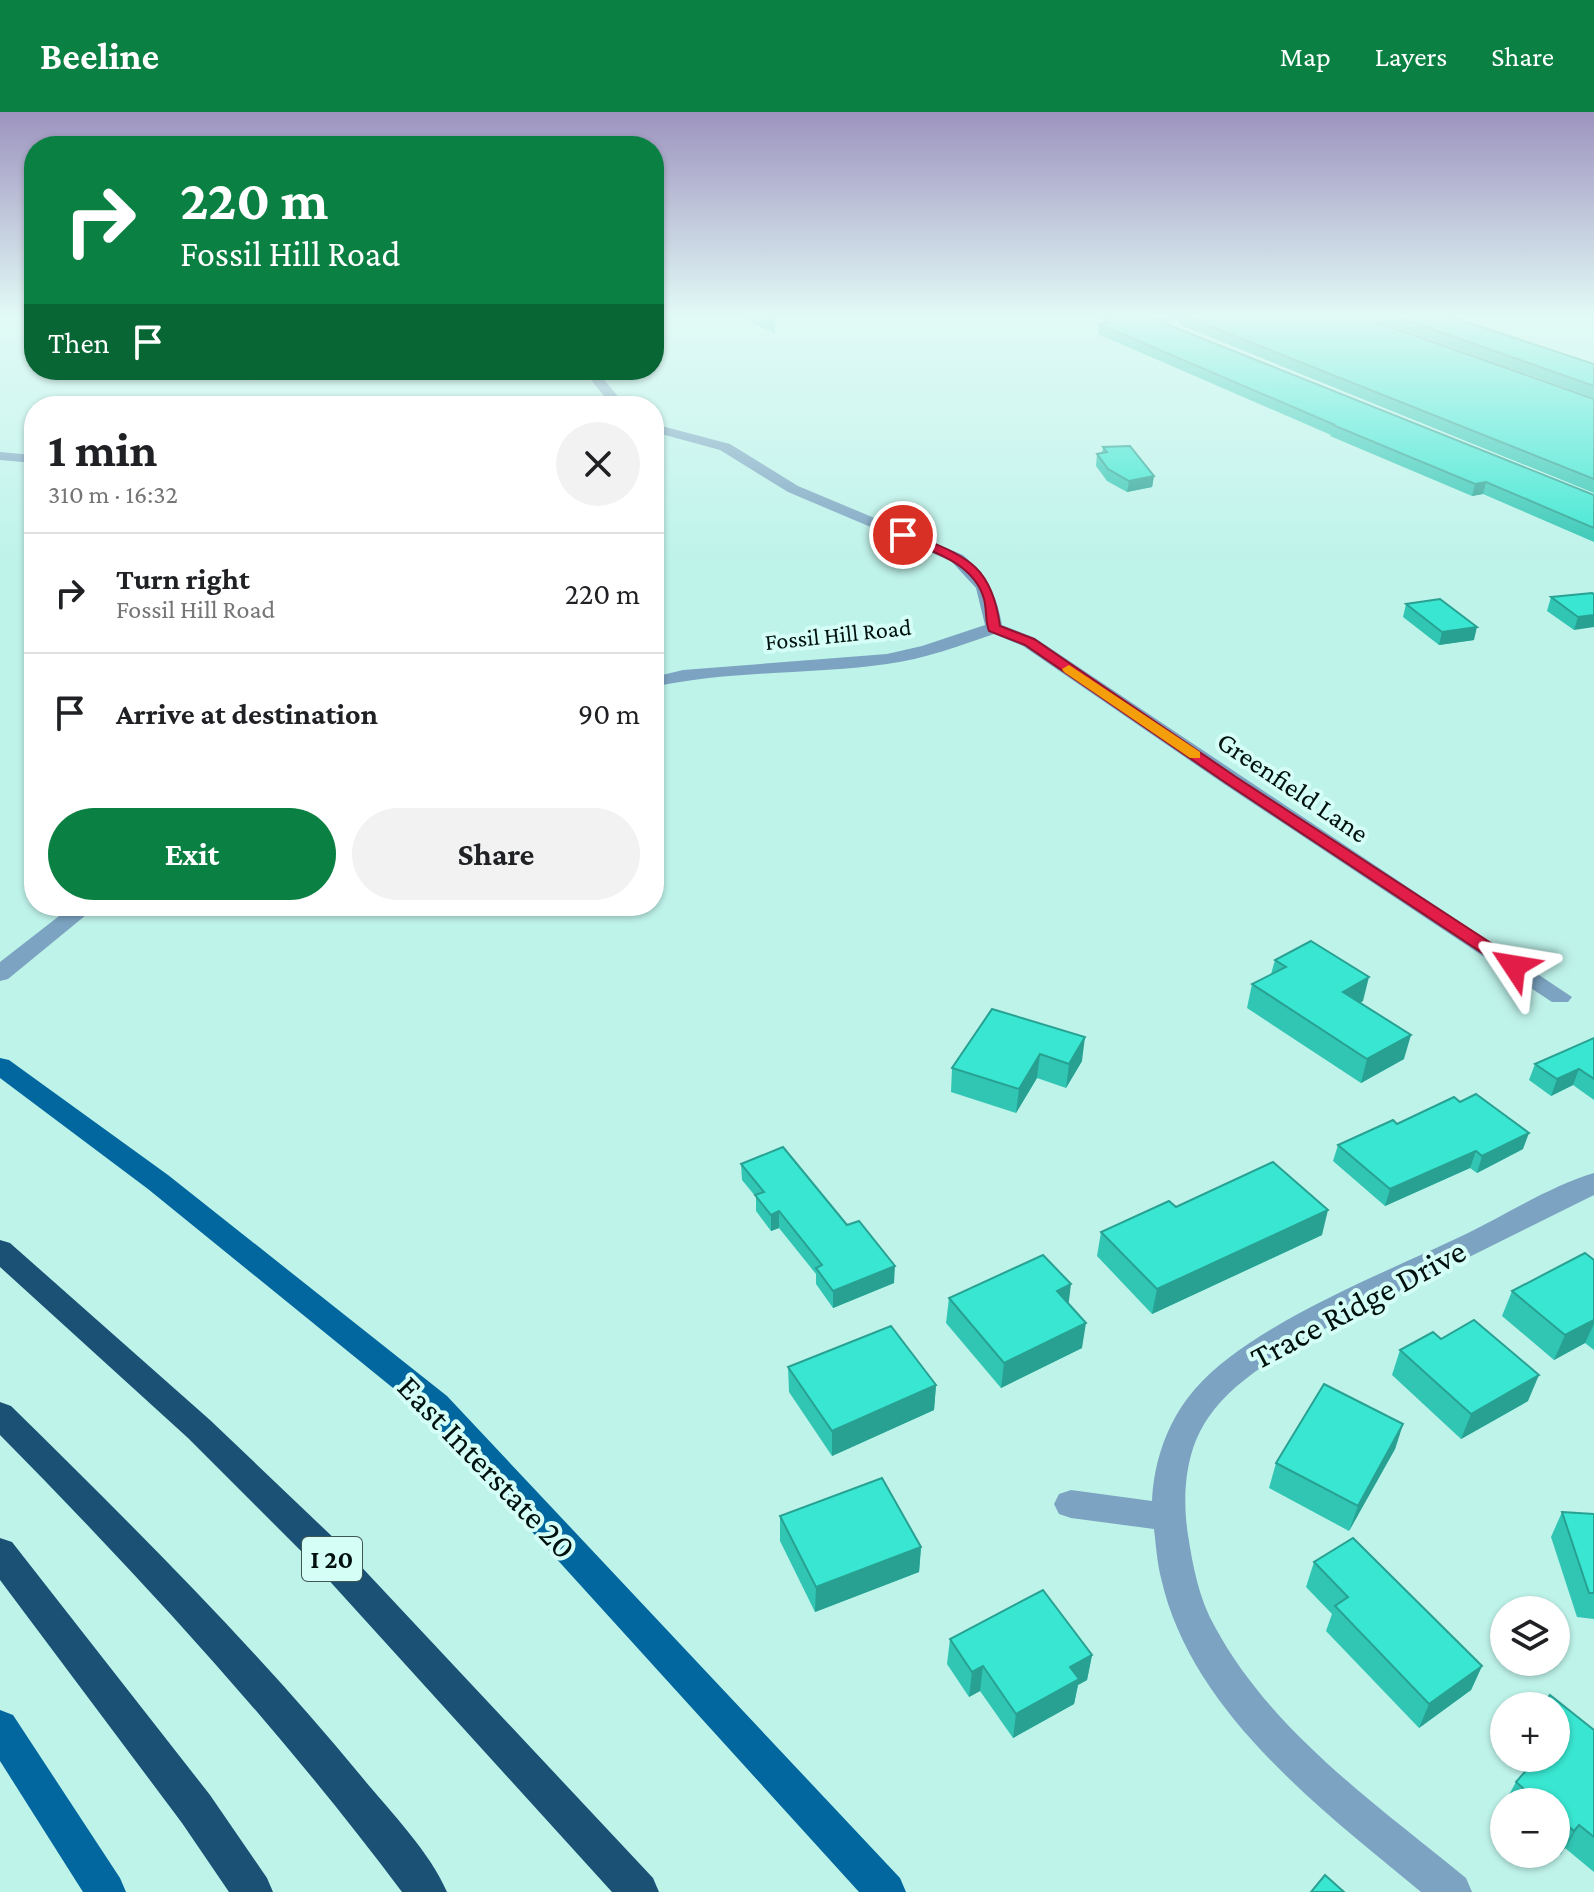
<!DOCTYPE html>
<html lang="en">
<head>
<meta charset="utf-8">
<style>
  body { margin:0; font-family:"Crimson Pro",serif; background:#f2f2f2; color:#202124; height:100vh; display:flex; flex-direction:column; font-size:30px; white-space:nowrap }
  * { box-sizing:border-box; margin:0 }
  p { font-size:26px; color:#757577 }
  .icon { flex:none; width:44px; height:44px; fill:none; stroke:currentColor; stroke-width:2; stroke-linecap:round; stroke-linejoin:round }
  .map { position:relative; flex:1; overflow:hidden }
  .side { position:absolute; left:24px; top:284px; width:640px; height:520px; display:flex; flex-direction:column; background:#fff; border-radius:32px; box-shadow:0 2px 6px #0004 }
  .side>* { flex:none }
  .top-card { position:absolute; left:24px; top:24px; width:640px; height:244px; border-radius:32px; box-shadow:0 2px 6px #0004; background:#0b8043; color:#fff; overflow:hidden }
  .fabs { position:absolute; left:1490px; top:1484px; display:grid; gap:16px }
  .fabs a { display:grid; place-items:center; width:80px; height:80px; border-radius:50%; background:#fff; box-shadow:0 2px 6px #0004; font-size:40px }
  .pin { position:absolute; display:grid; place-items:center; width:68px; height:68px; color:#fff; margin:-34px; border:4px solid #fff; border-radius:50%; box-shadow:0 2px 8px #0007 }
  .me { position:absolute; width:88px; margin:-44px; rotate:303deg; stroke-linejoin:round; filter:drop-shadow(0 0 6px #0008) }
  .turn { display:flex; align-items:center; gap:28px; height:168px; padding:0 24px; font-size:36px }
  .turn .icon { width:104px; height:104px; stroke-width:2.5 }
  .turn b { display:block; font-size:56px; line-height:68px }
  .then { display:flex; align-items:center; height:76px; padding:0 24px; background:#0003; gap:16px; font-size:30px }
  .round { display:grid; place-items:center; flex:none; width:84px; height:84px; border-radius:42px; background:#f2f2f2 }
  .overview { display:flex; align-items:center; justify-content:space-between; height:136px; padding:0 24px }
  h1 { font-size:48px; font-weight:700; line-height:60px }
  .button { display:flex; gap:16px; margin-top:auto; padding:16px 24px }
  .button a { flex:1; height:92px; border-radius:48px; background:#0b8043; color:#fff; font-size:32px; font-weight:700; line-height:92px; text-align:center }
  .button a+a { background:#f2f2f2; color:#202124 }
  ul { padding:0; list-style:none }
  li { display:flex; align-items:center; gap:24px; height:120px; padding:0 24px; border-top:2px solid #e0e0e0 }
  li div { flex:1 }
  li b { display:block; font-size:30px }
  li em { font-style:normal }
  header { display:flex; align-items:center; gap:48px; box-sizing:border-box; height:112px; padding:0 40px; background:#0b8043; color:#fff }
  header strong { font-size:38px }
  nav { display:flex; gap:44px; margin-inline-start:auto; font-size:28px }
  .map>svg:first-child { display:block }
</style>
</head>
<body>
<header>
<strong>Beeline</strong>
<nav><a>Map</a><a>Layers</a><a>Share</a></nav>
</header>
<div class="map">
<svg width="1594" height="1780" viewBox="0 0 1594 1780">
  <rect width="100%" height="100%" fill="#bef3ea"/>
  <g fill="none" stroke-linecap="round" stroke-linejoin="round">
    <!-- minor -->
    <g fill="#7ca3c1" fill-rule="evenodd">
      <polygon points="1176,203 1201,203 1155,213 1149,210"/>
      <polygon points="583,258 596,258 626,294 612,294"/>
      <path d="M654 312 730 332 798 374 963 443C986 463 997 483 1002 513L1035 526 1572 885 1568 890H1552L1224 672 1023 534 994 522C959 534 924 547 887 552 809 563 731 558 654 575V565L683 558 887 542 922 534 985 513 976 476 951 449 788 380 720 338 654 320Z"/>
      <polygon points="0,340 34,343 34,351 0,348"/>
      <polygon points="72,794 97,794 8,867 0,869 0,850"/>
      <path d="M1594 1061V1083L1306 1226C1271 1249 1232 1271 1208 1306 1185 1339 1182 1384 1188 1423 1193 1455 1199 1487 1215 1515 1272 1620 1376 1692 1466 1766L1472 1780H1421C1321 1697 1191 1600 1161 1466 1157 1450 1156 1433 1154 1417L1071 1406 1059 1402 1054 1392 1059 1382 1071 1378 1152 1389C1154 1348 1168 1308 1195 1277 1252 1211 1388 1160 1468 1121 1508 1101 1551 1074 1594 1061Z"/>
    </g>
    <!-- major -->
    <g fill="#01679e" fill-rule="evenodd">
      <polygon points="0,946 9,948 168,1063 447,1284 900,1766 906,1780 859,1780 425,1302 148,1077 0,966"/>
      <polygon points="0,1598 13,1603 120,1766 126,1780 83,1780 0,1649"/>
    </g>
    <!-- highway -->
    <g fill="#1a5175" fill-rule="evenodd">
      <polygon points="0,1128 10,1131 210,1308 339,1431 653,1766 659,1780 612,1780 315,1453 188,1326 0,1155"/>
      <path d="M0 1290 11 1294C132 1413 253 1533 361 1664 389 1698 430 1740 447 1780H402C280 1617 143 1468 0 1323Z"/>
      <polygon points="0,1426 12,1430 210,1683 267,1766 273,1780 229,1780 182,1711 0,1468"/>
    </g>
  </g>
  <!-- wall -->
  <g fill="#31c6b4">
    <polygon points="748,203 775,203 775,221 748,209"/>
    <polygon points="1179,203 1357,203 1594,287 1594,381 1178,212"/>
    <polygon points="1362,203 1445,203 1594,252 1594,286"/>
    <polygon points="1103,206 1594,383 1594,430 1483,382 1472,384 1330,324 1331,323 1098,222 1099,212 1103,211"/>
    <polygon points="1103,335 1154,364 1152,375 1127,380 1107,369 1096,354 1097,342 1102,341"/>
    <polygon points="1594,482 1574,518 1547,499 1551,485"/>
    <polygon points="1406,492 1474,528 1439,533 1403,505"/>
    <polygon points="1275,848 1363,889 1360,891 1404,947 1361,971 1247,896 1252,872 1271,862"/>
    <polygon points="992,897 1082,949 1066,976 1037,966 1016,1001 951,980 952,956"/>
    <polygon points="1594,926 1594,988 1573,973 1551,984 1529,968 1535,952"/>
    <polygon points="1397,1012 1523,1037 1477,1061 1470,1056 1385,1094 1333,1049 1338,1033"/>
    <polygon points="741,1052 894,1171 833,1196 816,1172 816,1162 779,1116 771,1119 756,1099 756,1085 742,1068"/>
    <polygon points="1176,1095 1322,1123 1152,1202 1097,1144 1101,1120"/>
    <polygon points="1594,1148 1594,1238 1585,1231 1554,1248 1502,1204 1512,1179"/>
    <polygon points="949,1186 1069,1192 1082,1236 1001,1276 946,1211"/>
    <polygon points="1400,1238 1528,1289 1461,1327 1392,1263"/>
    <polygon points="788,1255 936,1273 934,1298 832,1344 789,1280"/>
    <polygon points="1403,1312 1395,1337 1349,1419 1269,1376 1276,1351"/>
    <polygon points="1562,1400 1594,1402 1594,1507 1577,1505 1551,1425"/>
    <polygon points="780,1404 921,1435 919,1460 815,1500 780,1429"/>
    <polygon points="1314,1450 1482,1554 1471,1578 1419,1616 1326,1519 1332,1502 1306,1475"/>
    <polygon points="950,1527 1092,1543 1087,1568 1078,1573 1074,1592 1013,1626 980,1579 969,1585 947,1552"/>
    <polygon points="1594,1618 1594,1760 1565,1736 1560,1743 1556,1739 1556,1690 1505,1690 1516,1670"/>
  </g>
  <!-- shaded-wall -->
  <g fill="#28a192">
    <polygon points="1154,364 1152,375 1127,380 1129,369"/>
    <polygon points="1486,370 1483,382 1472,384 1475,372"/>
    <polygon points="1594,503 1594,515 1574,518 1578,505"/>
    <polygon points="1477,515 1474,528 1439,533 1442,520"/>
    <polygon points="1369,865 1363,889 1337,903 1343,880"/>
    <polygon points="1411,923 1404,947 1361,971 1367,947"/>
    <polygon points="1085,925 1082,949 1066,976 1069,952"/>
    <polygon points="1040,942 1037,966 1016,1001 1019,977"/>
    <polygon points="1579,957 1573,973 1551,984 1557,967"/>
    <polygon points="1529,1021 1523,1037 1477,1061 1482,1044"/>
    <polygon points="1476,1039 1470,1056 1385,1094 1390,1077"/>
    <polygon points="1328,1098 1322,1123 1152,1202 1157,1177"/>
    <polygon points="779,1099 779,1116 771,1119 771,1103"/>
    <polygon points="895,1154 894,1171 833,1196 833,1179"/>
    <polygon points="1071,1172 1068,1197 1057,1179"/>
    <polygon points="1594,1208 1594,1212 1585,1231 1554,1248 1565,1223"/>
    <polygon points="1086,1211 1082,1236 1001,1276 1004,1251"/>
    <polygon points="1539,1263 1528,1289 1461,1327 1471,1302"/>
    <polygon points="936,1273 934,1298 832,1344 832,1319"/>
    <polygon points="1403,1312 1395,1337 1349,1419 1358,1394"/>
    <polygon points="921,1435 919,1460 815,1500 816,1475"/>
    <polygon points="1092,1543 1087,1568 1078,1573 1074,1592 1013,1626 1016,1602 1070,1555"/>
    <polygon points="983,1554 980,1579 969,1585 972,1560"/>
    <polygon points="1482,1554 1471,1578 1419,1616 1429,1592"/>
    <polygon points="1579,1713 1565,1736 1560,1743 1574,1719"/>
  </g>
  <!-- building -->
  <g fill="#39e6d1" stroke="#28a192" stroke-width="2">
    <polygon points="765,203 775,203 775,207"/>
    <polygon points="1120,203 1142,203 1151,206 1594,383 1594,416 1486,370 1475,372 1333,313 1335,313 1099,212 1112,209 1103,206"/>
    <polygon points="1182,203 1357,203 1594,287 1594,367"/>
    <polygon points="1392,203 1445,203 1594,252 1594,274"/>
    <polygon points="1130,334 1154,364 1129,369 1108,357 1097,342 1107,340 1103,335"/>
    <polygon points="1592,481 1594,482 1594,503 1578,505 1551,485"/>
    <polygon points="1440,487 1477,515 1442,520 1406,492"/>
    <polygon points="1311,829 1369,865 1343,880 1411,923 1367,947 1252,872 1286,855 1275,848"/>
    <polygon points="992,897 1085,925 1069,952 1040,942 1019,977 952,956"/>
    <polygon points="1594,926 1594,967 1579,957 1557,967 1535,952"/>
    <polygon points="1476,982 1529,1021 1482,1044 1476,1039 1390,1077 1338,1033 1393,1008 1397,1012 1454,985 1460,990"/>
    <polygon points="783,1035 847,1113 859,1109 895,1154 833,1179 816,1156 822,1153 779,1099 771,1103 755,1083 764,1080 741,1052"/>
    <polygon points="1273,1050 1328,1098 1157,1177 1101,1120 1169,1089 1176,1095"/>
    <polygon points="1585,1141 1594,1148 1594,1208 1565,1223 1512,1179"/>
    <polygon points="1043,1143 1071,1172 1057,1179 1086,1211 1004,1251 949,1186"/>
    <polygon points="1474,1208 1539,1263 1471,1302 1400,1238 1433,1220 1441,1227"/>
    <polygon points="891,1214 936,1273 832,1319 788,1255"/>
    <polygon points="1324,1272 1403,1312 1358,1394 1276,1351"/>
    <polygon points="882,1366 921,1435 816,1475 780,1404"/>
    <polygon points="1562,1400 1594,1402 1594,1481 1589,1481"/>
    <polygon points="1353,1426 1482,1554 1429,1592 1335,1494 1348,1485 1314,1450"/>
    <polygon points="1043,1478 1092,1543 1070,1555 1079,1567 1016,1602 983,1554 972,1560 950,1527"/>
    <polygon points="1550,1583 1594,1618 1594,1725 1579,1713 1574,1719 1556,1704 1556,1690 1539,1690 1516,1670 1537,1646 1556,1646 1556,1594 1541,1594"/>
    <polygon points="1325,1763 1344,1780 1311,1780"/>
  </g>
  <!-- sky -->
  <linearGradient id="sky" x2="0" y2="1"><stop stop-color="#9d93bf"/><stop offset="0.45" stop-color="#e2faf6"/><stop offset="1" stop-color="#e2faf6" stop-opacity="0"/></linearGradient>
  <rect width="1594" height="452" fill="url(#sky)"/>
  <!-- route -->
  <path fill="#e11d48" stroke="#92132f" stroke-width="2" d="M898 420H907C962 444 991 448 1000 514L1034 527 1236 665 1520 850 1523 854 1520 858H1508L1226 671 1025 533 989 519C985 509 987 498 984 487 974 450 930 439 898 425Z"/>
  <!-- slow -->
  <polygon fill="#f59e0b" points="1069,553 1200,640 1200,646 1190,646 1064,560 1062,557"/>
  <g text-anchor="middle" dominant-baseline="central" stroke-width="8" stroke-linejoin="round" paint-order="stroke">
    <!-- far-street labels -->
    <g font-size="24" fill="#00110e" stroke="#d4fef6">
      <text transform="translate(838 522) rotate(-6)">Fossil Hill Road</text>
    </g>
    <!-- shield labels -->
    <rect fill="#d4fef6" stroke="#405854" stroke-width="2" x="302" y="1425" width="60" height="44" rx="6"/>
    <g font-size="26" font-weight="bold" fill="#00110e">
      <text x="332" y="1447">I 20</text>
    </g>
    <!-- street labels -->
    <g font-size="28" fill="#00110e" stroke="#d4fef6">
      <text transform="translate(1293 675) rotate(34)">Greenfield Lane</text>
    </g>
    <!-- near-street labels -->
    <g font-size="34" fill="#00110e" stroke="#d4fef6">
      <text transform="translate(1358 1192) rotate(-28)">Trace Ridge Drive</text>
      <text transform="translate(487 1355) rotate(46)">East Interstate 20</text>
    </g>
  </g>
</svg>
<div class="fabs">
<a><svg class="icon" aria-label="layers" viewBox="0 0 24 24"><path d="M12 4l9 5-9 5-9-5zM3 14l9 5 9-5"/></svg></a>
<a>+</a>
<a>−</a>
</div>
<div class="pin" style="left:903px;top:423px;background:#d93025"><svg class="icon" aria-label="arrive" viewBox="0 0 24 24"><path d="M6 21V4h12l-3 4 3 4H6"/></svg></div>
<svg class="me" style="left:1514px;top:854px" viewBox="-20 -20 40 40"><path d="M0-17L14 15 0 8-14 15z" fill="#e11d48" stroke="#fff" stroke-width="4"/></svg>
<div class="top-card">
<div class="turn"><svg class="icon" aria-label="right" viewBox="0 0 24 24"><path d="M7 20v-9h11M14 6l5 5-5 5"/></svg><div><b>220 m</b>Fossil Hill Road</div></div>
<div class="then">Then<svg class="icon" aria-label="arrive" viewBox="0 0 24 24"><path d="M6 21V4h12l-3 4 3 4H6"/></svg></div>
</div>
<section class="side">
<div class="overview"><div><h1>1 min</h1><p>310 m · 16:32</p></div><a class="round"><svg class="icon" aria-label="close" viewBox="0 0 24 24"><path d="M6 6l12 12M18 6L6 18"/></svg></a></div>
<ul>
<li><svg class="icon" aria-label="right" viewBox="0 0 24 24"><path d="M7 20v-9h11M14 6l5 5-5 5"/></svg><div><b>Turn right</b><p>Fossil Hill Road</p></div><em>220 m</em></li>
<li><svg class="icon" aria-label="arrive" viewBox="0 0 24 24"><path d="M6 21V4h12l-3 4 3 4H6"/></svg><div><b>Arrive at destination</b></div><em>90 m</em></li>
</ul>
<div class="button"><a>Exit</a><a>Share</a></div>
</section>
</div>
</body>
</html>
